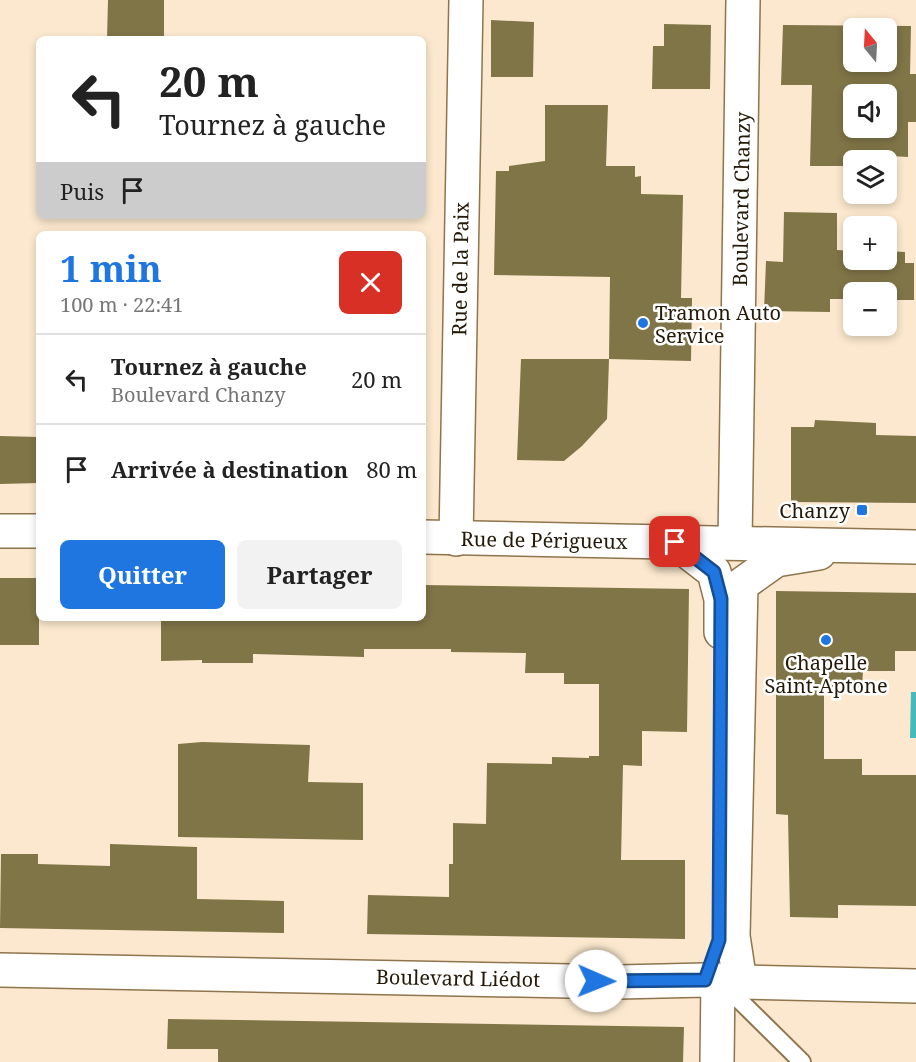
<!DOCTYPE html>
<html lang="fr">
<head>
<meta charset="utf-8">
<style>
  body { margin:0; font-family:"Noto Serif",serif; background:#f2f2f2; color:#222; height:100vh; display:flex; flex-direction:column; font-size:22px; white-space:nowrap }
  * { box-sizing:border-box; margin:0 }
  p { font-size:20px; color:#767676 }
  .icon { flex:none; width:33px; height:33px; fill:none; stroke:currentColor; stroke-width:2; stroke-linecap:round; stroke-linejoin:round }
  .map { position:relative; flex:1; overflow:hidden }
  .sheet { position:absolute; left:36px; top:231px; width:390px; height:390px; display:flex; flex-direction:column; background:#fff; border-radius:9px; box-shadow:0 3px 9px #0003 }
  .sheet>* { flex:none }
  .hud { position:absolute; left:36px; top:36px; width:390px; height:183px; border-radius:9px; box-shadow:0 3px 9px #0003; background:#fff; color:#222; overflow:hidden }
  .needle { width:39px; rotate:342deg }
  .buttons { position:absolute; left:843px; top:18px; display:grid; gap:12px }
  .buttons a { display:grid; place-items:center; width:54px; height:54px; border-radius:9px; background:#fff; box-shadow:0 3px 9px #0003; font-size:30px }
  .pin { position:absolute; display:grid; place-items:center; width:51px; height:51px; color:#fff; margin:-26px; border-radius:12px; box-shadow:0 3px 9px #0006 }
  .me { position:absolute; width:66px; margin:-33px; rotate:91deg; stroke-linejoin:round; filter:drop-shadow(0 0 4px #0008) }
  .turn { display:flex; align-items:center; gap:21px; height:126px; padding:0 24px; font-size:27px }
  .turn .icon { width:78px; height:78px; stroke-width:2.5 }
  .turn b { display:block; font-size:42px; line-height:51px }
  .then { display:flex; align-items:center; height:57px; padding:0 24px; background:#0003; gap:12px; font-size:22px }
  .round { display:grid; place-items:center; flex:none; width:63px; height:63px; border-radius:9px; background:#f2f2f2 }
  .head { display:flex; align-items:center; justify-content:space-between; height:102px; padding:0 24px }
  h1 { font-size:36px; font-weight:700; line-height:45px; color:#1f76e0 }
  .cta { display:flex; gap:12px; margin-top:auto; padding:12px 24px }
  .cta a { flex:1; height:69px; border-radius:9px; background:#1f76e0; color:#fff; font-size:24px; font-weight:700; line-height:69px; text-align:center }
  .cta a+a { background:#f2f2f2; color:#222 }
  ul { padding:0; list-style:none }
  li { display:flex; align-items:center; gap:18px; height:90px; padding:0 24px; border-top:2px solid #e0e0e0 }
  li div { flex:1 }
  li b { display:block; font-size:22px }
  li em { font-style:normal }
  .map>svg:first-child { display:block }
</style>
</head>
<body>
<div class="map">
<svg width="916" height="1062" viewBox="0 0 916 1062">
  <rect width="100%" height="100%" fill="#fbe8ce"/>
  <!-- water -->
  <polygon fill="#44babb" points="911,692 916,692 916,738 910,738"/>
  <!-- building -->
  <g fill="#807547" fill-rule="evenodd">
    <polygon points="108,0 164,0 164,39 107,39"/>
    <polygon points="491,20 534,22 533,77 491,77"/>
    <polygon points="664,24 711,25 710,89 652,89 653,46 664,46"/>
    <path d="M783 25 911 26 910 74H916V122H908V157L890 156V162H886V160H854V166H810L812 85H781ZM854 28H886V62H854ZM854 94H886V128H854Z"/>
    <polygon points="545,105 608,105 606,166 635,166 635,177 641,176 641,194 683,195 681,298 692,298 691,361 609,359 610,277 494,275 496,171 509,171 509,166 545,161"/>
    <polygon points="784,212 837,213 837,250 854,251 854,260 886,260 886,251 905,252 905,263 914,263 914,300 886,300 886,292 854,292 854,299 830,299 830,312 764,311 766,261 783,262"/>
    <polygon points="521,359 609,359 607,419 582,446 564,461 517,460"/>
    <polygon points="815,420 876,423 876,435 916,436 916,503 791,502 791,427 814,427"/>
    <polygon points="0,436 39,437 39,483 0,484"/>
    <rect x="0" y="578" width="39" height="67"/>
    <polygon points="423,585 689,589 687,732 642,731 642,766 623,765 621,860 685,860 685,939 367,934 368,895 449,897 449,864 453,864 453,823 486,824 487,763 552,764 552,757 589,758 589,756 599,756 599,684 564,684 564,673 525,673 526,653 451,652 451,649 364,649 364,657 253,654 253,663 202,663 202,660 161,661 161,618 423,618"/>
    <polygon points="776,591 916,593 916,651 895,651 895,671 863,671 862,687 824,687 824,759 862,759 862,775 916,775 916,906 838,905 838,918 790,917 788,815 776,814"/>
    <polygon points="202,742 310,745 308,782 363,783 363,840 178,837 178,744"/>
    <polygon points="110,844 197,847 197,899 284,901 284,933 0,928 1,854 38,854 38,864 110,866"/>
    <polygon points="168,1019 684,1027 683,1062 218,1062 218,1049 167,1049"/>
  </g>
  <g fill="none" stroke-linecap="round" stroke-linejoin="round">
    <!-- service casing -->
    <g stroke="#8f744c" stroke-width="20">
      <polyline id="service" points="721,982 802,1062"/>
    </g>
    <!-- minor casing -->
    <g stroke="#8f744c" stroke-width="36">
      <g id="minor">
        <polyline points="456,539 466,0"/>
        <polyline points="675,542 714,572 721,599 721,632"/>
        <polyline points="735,542 743,0"/>
        <polyline points="740,982 733,936 741,585 776,560 819,553"/>
      </g>
    </g>
    <!-- tertiary casing -->
    <g stroke="#8f744c" stroke-width="36">
      <polyline id="tertiary" points="717,1062 718,980"/>
    </g>
    <!-- secondary casing -->
    <g stroke="#8f744c" stroke-width="36">
      <g id="secondary">
        <polyline points="0,531 39,531"/>
        <polyline points="423,537 916,547"/>
        <polyline points="0,970 619,982 705,980 740,982 916,986"/>
      </g>
    </g>
    <!-- service -->
    <use href="#service" stroke="#fff" stroke-width="16"/>
    <!-- minor -->
    <use href="#minor" stroke="#fff" stroke-width="33"/>
    <!-- tertiary -->
    <use href="#tertiary" stroke="#fff" stroke-width="33"/>
    <!-- secondary -->
    <use href="#secondary" stroke="#fff" stroke-width="33"/>
  </g>
  <g fill="none" stroke-linecap="round" stroke-linejoin="round">
    <!-- route casing -->
    <g stroke="#144d92" stroke-width="15">
      <polyline id="route" points="596,981 705,980 719,940 721,599 714,572 675,542"/>
    </g>
    <!-- route -->
    <use href="#route" stroke="#1f76e0" stroke-width="10"/>
  </g>
  <!-- markers -->
  <g fill="#1f76e0" stroke="#fff" stroke-width="2">
    <circle cx="643" cy="323" r="6"/>
    <rect x="856" y="504" width="12" height="12" rx="3"/>
    <circle cx="826" cy="640" r="6"/>
  </g>
  <g text-anchor="middle" dominant-baseline="central" stroke-width="5" stroke-linejoin="round" paint-order="stroke">
    <!-- street labels -->
    <g font-size="20" fill="#251a09" stroke="#fff">
      <text transform="translate(741 199) rotate(-89)">Boulevard Chanzy</text>
      <text transform="translate(460 269) rotate(-89)">Rue de la Paix</text>
      <text transform="translate(544 540) rotate(1)">Rue de Périgueux</text>
      <text transform="translate(458 978) rotate(1)">Boulevard Liédot</text>
    </g>
    <!-- poi labels -->
    <g font-size="20" fill="#251a09" stroke="#fff" text-anchor="start">
      <text x="655" y="312">Tramon Auto<tspan x="655" dy="23">Service</tspan></text>
      <text x="850" y="510" text-anchor="end">Chanzy</text>
      <text x="826" y="662" text-anchor="middle">Chapelle<tspan x="826" dy="23">Saint-Aptone</tspan></text>
    </g>
  </g>
</svg>
<div class="buttons">
<a><svg class="needle" viewBox="-14 -14 28 28"><path d="M0-13l5 13h-10z" fill="#e53935"/><path d="M0 13l5-13h-10z" fill="#767676"/></svg></a>
<a><svg class="icon" aria-label="sound" viewBox="0 0 24 24"><path d="M4 9h4l5-4v14l-5-4H4zM17 9q2 3 0 6"/></svg></a>
<a><svg class="icon" aria-label="layers" viewBox="0 0 24 24"><path d="M12 4l9 5-9 5-9-5zM3 14l9 5 9-5"/></svg></a>
<a>+</a>
<a>−</a>
</div>
<div class="pin" style="left:675px;top:542px;background:#d93025"><svg class="icon" aria-label="arrive" viewBox="0 0 24 24"><path d="M6 21V4h12l-3 4 3 4H6"/></svg></div>
<svg class="me" style="left:596px;top:981px" viewBox="-20 -20 40 40"><circle r="19" fill="#fff"/><path d="M0-13L10 11 0 6-10 11z" fill="#1f76e0"/></svg>
<div class="hud">
<div class="turn"><svg class="icon" aria-label="left" viewBox="0 0 24 24"><path d="M17 20v-9H6M10 6l-5 5 5 5"/></svg><div><b>20 m</b>Tournez à gauche</div></div>
<div class="then">Puis<svg class="icon" aria-label="arrive" viewBox="0 0 24 24"><path d="M6 21V4h12l-3 4 3 4H6"/></svg></div>
</div>
<section class="sheet">
<div class="head"><div><h1>1 min</h1><p>100 m · 22:41</p></div><a class="round" style="background:#d93025;color:#fff"><svg class="icon" aria-label="close" viewBox="0 0 24 24"><path d="M6 6l12 12M18 6L6 18"/></svg></a></div>
<ul>
<li><svg class="icon" aria-label="left" viewBox="0 0 24 24"><path d="M17 20v-9H6M10 6l-5 5 5 5"/></svg><div><b>Tournez à gauche</b><p>Boulevard Chanzy</p></div><em>20 m</em></li>
<li><svg class="icon" aria-label="arrive" viewBox="0 0 24 24"><path d="M6 21V4h12l-3 4 3 4H6"/></svg><div><b>Arrivée à destination</b></div><em>80 m</em></li>
</ul>
<div class="cta"><a>Quitter</a><a>Partager</a></div>
</section>
</div>
</body>
</html>
